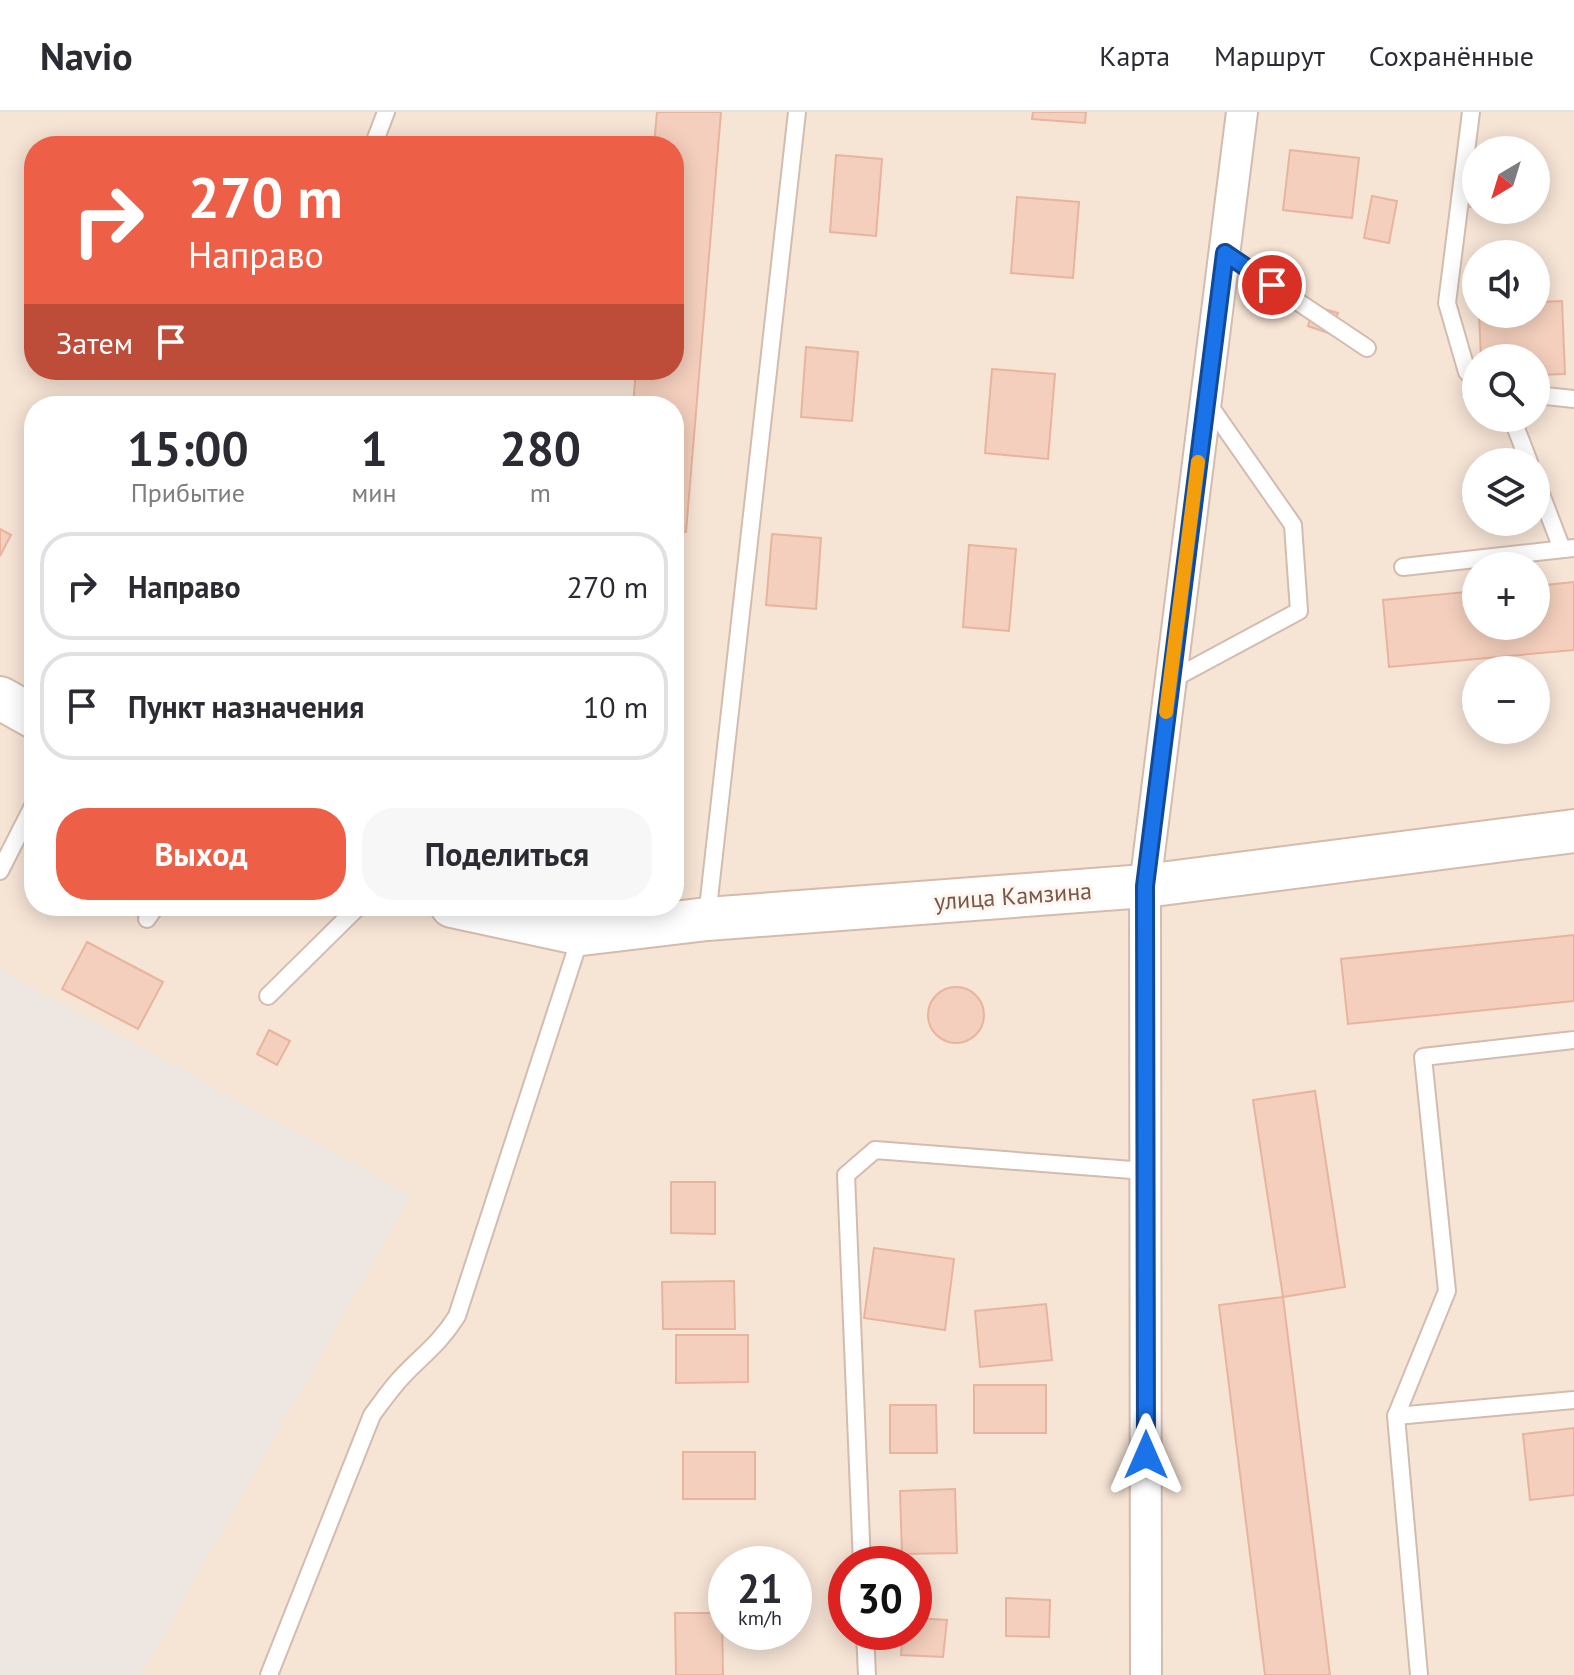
<!DOCTYPE html>
<html lang="ru">
<head>
<meta charset="utf-8">
<style>
  body { margin:0; font-family:"PT Sans",sans-serif; background:#f7f7f7; color:#2b2b33; height:100vh; display:flex; flex-direction:column; font-size:30px; white-space:nowrap }
  * { box-sizing:border-box; margin:0 }
  p { font-size:26px; color:#7c7c81 }
  .icon { flex:none; width:44px; height:44px; fill:none; stroke:currentColor; stroke-width:2; stroke-linecap:round; stroke-linejoin:round }
  .map { position:relative; flex:1; overflow:hidden }
  .side { position:absolute; left:24px; top:284px; width:660px; height:520px; display:flex; flex-direction:column; background:#fff; border-radius:32px; box-shadow:0 4px 20px #0003 }
  .side>* { flex:none }
  .hud { position:absolute; left:24px; top:24px; width:660px; height:244px; border-radius:32px; box-shadow:0 4px 20px #0003; background:#ed5f47; color:#fff; overflow:hidden }
  .needle { width:52px; rotate:218deg }
  .fabs { position:absolute; left:1462px; top:24px; display:grid; gap:16px }
  .fabs a { display:grid; place-items:center; width:88px; height:88px; border-radius:50%; background:#fff; box-shadow:0 4px 20px #0003; font-size:40px }
  .speed { position:absolute; left:708px; top:1434px; display:flex; gap:16px; font-size:40px; font-weight:700; text-align:center }
  .speed>* { display:grid; place-content:center; width:104px; height:104px; border-radius:50%; background:#fff; box-shadow:0 4px 20px #0003; line-height:1 }
  .speed small { font-size:20px; font-weight:400 }
  .speed .limit { border:12px solid #d22; background:#fff; color:#111 }
  .pin { position:absolute; display:grid; place-items:center; width:68px; height:68px; color:#fff; margin:-34px; border:4px solid #fff; border-radius:50%; box-shadow:0 2px 8px #0007 }
  .me { position:absolute; width:88px; margin:-44px; rotate:0deg; stroke-linejoin:round; filter:drop-shadow(0 0 6px #0008) }
  .turn { display:flex; align-items:center; gap:28px; height:168px; padding:0 32px; font-size:36px }
  .turn .icon { width:104px; height:104px; stroke-width:2.5 }
  .turn b { display:block; font-size:56px; line-height:68px }
  .then { display:flex; align-items:center; height:76px; padding:0 32px; background:#0003; gap:16px; font-size:30px }
  .eta { display:flex; justify-content:space-evenly; align-items:center; height:136px; text-align:center }
  .eta b { font-size:48px; font-weight:700; line-height:56px }
  .button { display:flex; gap:16px; margin-top:auto; padding:16px 32px }
  .button a { flex:1; height:92px; border-radius:32px; background:#ed5f47; color:#fff; font-size:32px; font-weight:700; line-height:92px; text-align:center }
  .button a+a { background:#f7f7f7; color:#2b2b33 }
  ul { padding:0; list-style:none }
  li { display:flex; align-items:center; gap:24px; height:108px; margin:0 16px 12px; padding:0 16px; border:4px solid #e1e1e2; border-radius:32px }
  li div { flex:1 }
  li b { display:block; font-size:30px }
  li em { font-style:normal }
  header { display:flex; align-items:center; gap:48px; box-sizing:border-box; height:112px; padding:0 40px; background:#fff; border-bottom:2px solid #e1e1e2 }
  header strong { font-size:38px }
  nav { display:flex; gap:44px; margin-inline-start:auto; font-size:28px }
  .map>svg:first-child { display:block }
</style>
</head>
<body>
<header>
<strong>Navio</strong>
<nav><a>Карта</a><a>Маршрут</a><a>Сохранённые</a></nav>
</header>
<div class="map">
<svg width="1574" height="1563" viewBox="0 0 1574 1563">
  <rect width="100%" height="100%" fill="#fdf3e7"/>
  <!-- residential -->
  <path fill="#f6e4d5" fill-rule="evenodd" d="M0 0H1574V1563H0ZM34 34H674V258H34ZM1476 38H1536V98H1476ZM1476 142H1536V202H1476ZM1476 246H1536V306H1476ZM34 294H674V794H34ZM1476 350H1536V410H1476ZM1476 454H1536V514H1476ZM1476 558H1536V618H1476ZM726 1452H794V1520H726ZM846 1452H914V1520H846Z"/>
  <!-- industrial -->
  <polygon fill="#eee6e1" points="0,858 411,1083 141,1563 0,1563"/>
  <!-- building -->
  <g fill="#f4cfbd" stroke="#e8b49d" stroke-width="2">
    <polygon points="657,0 721,0 686,420 674,419 674,294 633,294 636,258 674,258 674,34 654,34"/>
    <polygon points="1033,0 1086,0 1085,11 1032,7"/>
    <polygon points="1290,38 1359,46 1352,106 1283,98"/>
    <polygon points="836,43 882,47 876,124 830,120"/>
    <polygon points="1476,61 1476,96 1470,95"/>
    <polygon points="1372,84 1397,89 1389,131 1364,126"/>
    <polygon points="1017,85 1079,90 1073,166 1011,161"/>
    <polygon points="1562,189 1565,262 1536,263 1536,246 1481,246 1479,202 1536,202 1536,190"/>
    <polygon points="1314,194 1338,201 1331,222 1308,214"/>
    <polygon points="806,235 858,240 852,309 801,305"/>
    <polygon points="992,257 1055,262 1048,347 985,341"/>
    <polygon points="0,417 11,423 0,444"/>
    <polygon points="772,422 821,426 816,497 766,493"/>
    <polygon points="969,433 1016,437 1009,519 963,515"/>
    <polygon points="1574,470 1574,538 1389,555 1383,488 1476,479 1476,514 1536,514 1536,474"/>
    <polygon points="1574,823 1574,889 1348,912 1341,847"/>
    <polygon points="87,830 163,870 138,917 62,877"/>
    <circle cx="956" cy="903" r="28"/>
    <polygon points="269,918 290,929 277,953 257,942"/>
    <polygon points="1315,979 1345,1175 1283,1185 1253,988"/>
    <polygon points="671,1070 715,1070 715,1122 671,1121"/>
    <polygon points="874,1136 954,1147 945,1218 864,1206"/>
    <polygon points="734,1169 735,1217 663,1217 662,1170"/>
    <polygon points="1283,1185 1330,1563 1265,1563 1219,1193"/>
    <polygon points="1046,1192 1052,1248 980,1255 975,1199"/>
    <polygon points="676,1223 748,1223 748,1270 676,1271"/>
    <rect x="974" y="1273" width="72" height="48"/>
    <polygon points="890,1293 936,1293 937,1341 890,1341"/>
    <polygon points="1574,1316 1574,1383 1530,1388 1523,1322"/>
    <rect x="683" y="1340" width="72" height="47"/>
    <polygon points="955,1377 957,1441 902,1442 900,1379"/>
    <polygon points="1006,1486 1050,1488 1049,1525 1006,1524"/>
    <polygon points="675,1501 722,1501 723,1563 676,1563"/>
    <polygon points="914,1506 947,1508 943,1545 901,1543 903,1520 914,1520"/>
  </g>
  <g fill="none" stroke-linecap="round" stroke-linejoin="round">
    <!-- lane casing -->
    <g stroke="#d3bcaf" stroke-width="20">
      <g id="lane">
        <polyline points="1471,0 1447,191 1467,260 1476,268"/>
        <polyline points="373,34 386,0"/>
        <polyline points="1225,141 1367,236"/>
        <polyline points="1536,283 1574,287"/>
        <polyline points="1512,306 1529,350"/>
        <polyline points="1536,369 1562,437"/>
        <polyline points="1403,455 1574,436"/>
        <polyline points="1171,568 1299,499 1293,413 1207,290"/>
        <polyline points="0,759 34,692"/>
        <polyline points="707,805 797,0"/>
        <polyline points="147,807 156,794"/>
        <polyline points="268,884 359,794"/>
        <polyline points="1396,1304 1574,1288"/>
        <polyline points="862,1452 846,1063 875,1038 1145,1059"/>
        <polyline points="865,1520 867,1563"/>
        <path d="M269 1563 372 1303C381 1291 390 1278 400 1267 422 1243 438 1234 457 1204L581 823"/>
        <polyline points="1419,1563 1396,1304 1447,1179 1423,945 1574,928"/>
      </g>
    </g>
    <!-- street casing -->
    <g stroke="#d3bcaf" stroke-width="34">
      <polyline id="street" points="1146,1563 1145,774 1242,0"/>
    </g>
    <!-- secondary casing -->
    <g stroke="#d6bbac" stroke-width="46">
      <g id="secondary">
        <polyline points="0,586 34,605"/>
        <polyline points="452,794 582,822 707,807 1145,774 1574,719"/>
      </g>
    </g>
    <!-- lane -->
    <use href="#lane" stroke="#fff" stroke-width="16"/>
    <!-- street -->
    <use href="#street" stroke="#fff" stroke-width="30"/>
    <!-- secondary -->
    <use href="#secondary" stroke="#fff" stroke-width="42"/>
  </g>
  <g fill="none" stroke-linecap="round" stroke-linejoin="round">
    <!-- route casing -->
    <g stroke="#114b97" stroke-width="20">
      <polyline id="route" points="1146,1343 1145,774 1225,141 1272,173"/>
    </g>
    <!-- route -->
    <use href="#route" stroke="#1a73e8" stroke-width="14"/>
    <!-- slow -->
    <polyline stroke="#f59e0b" stroke-width="14" points="1166,600 1198,350"/>
  </g>
  <g text-anchor="middle" dominant-baseline="central" stroke-width="6" stroke-linejoin="round" paint-order="stroke">
    <!-- street labels -->
    <g font-size="24" fill="#79574a" stroke="#fff7ef">
      <text transform="translate(1013 784) rotate(-4)">улица Камзина</text>
    </g>
  </g>
</svg>
<div class="fabs">
<a><svg class="needle" viewBox="-14 -14 28 28"><path d="M0-13l5 13h-10z" fill="#e53935"/><path d="M0 13l5-13h-10z" fill="#7c7c81"/></svg></a>
<a><svg class="icon" aria-label="sound" viewBox="0 0 24 24"><path d="M4 9h4l5-4v14l-5-4H4zM17 9q2 3 0 6"/></svg></a>
<a><svg class="icon" aria-label="search" viewBox="0 0 24 24"><circle cx="10" cy="10" r="6"/><path d="M15 15l6 6"/></svg></a>
<a><svg class="icon" aria-label="layers" viewBox="0 0 24 24"><path d="M12 4l9 5-9 5-9-5zM3 14l9 5 9-5"/></svg></a>
<a>+</a>
<a>−</a>
</div>
<div class="speed"><div>21<small>km/h</small></div><div class="limit">30</div></div>
<div class="pin" style="left:1272px;top:173px;background:#d93025"><svg class="icon" aria-label="arrive" viewBox="0 0 24 24"><path d="M6 21V4h12l-3 4 3 4H6"/></svg></div>
<svg class="me" style="left:1146px;top:1343px" viewBox="-20 -20 40 40"><path d="M0-17L14 15 0 8-14 15z" fill="#1a73e8" stroke="#fff" stroke-width="4"/></svg>
<div class="hud">
<div class="turn"><svg class="icon" aria-label="right" viewBox="0 0 24 24"><path d="M7 20v-9h11M14 6l5 5-5 5"/></svg><div><b>270 m</b>Направо</div></div>
<div class="then">Затем<svg class="icon" aria-label="arrive" viewBox="0 0 24 24"><path d="M6 21V4h12l-3 4 3 4H6"/></svg></div>
</div>
<section class="side">
<div class="eta">
<div><b>15:00</b><p>Прибытие</p></div>
<div><b>1</b><p>мин</p></div>
<div><b>280</b><p>m</p></div>
</div>
<ul>
<li><svg class="icon" aria-label="right" viewBox="0 0 24 24"><path d="M7 20v-9h11M14 6l5 5-5 5"/></svg><div><b>Направо</b></div><em>270 m</em></li>
<li><svg class="icon" aria-label="arrive" viewBox="0 0 24 24"><path d="M6 21V4h12l-3 4 3 4H6"/></svg><div><b>Пункт назначения</b></div><em>10 m</em></li>
</ul>
<div class="button"><a>Выход</a><a>Поделиться</a></div>
</section>
</div>
</body>
</html>
